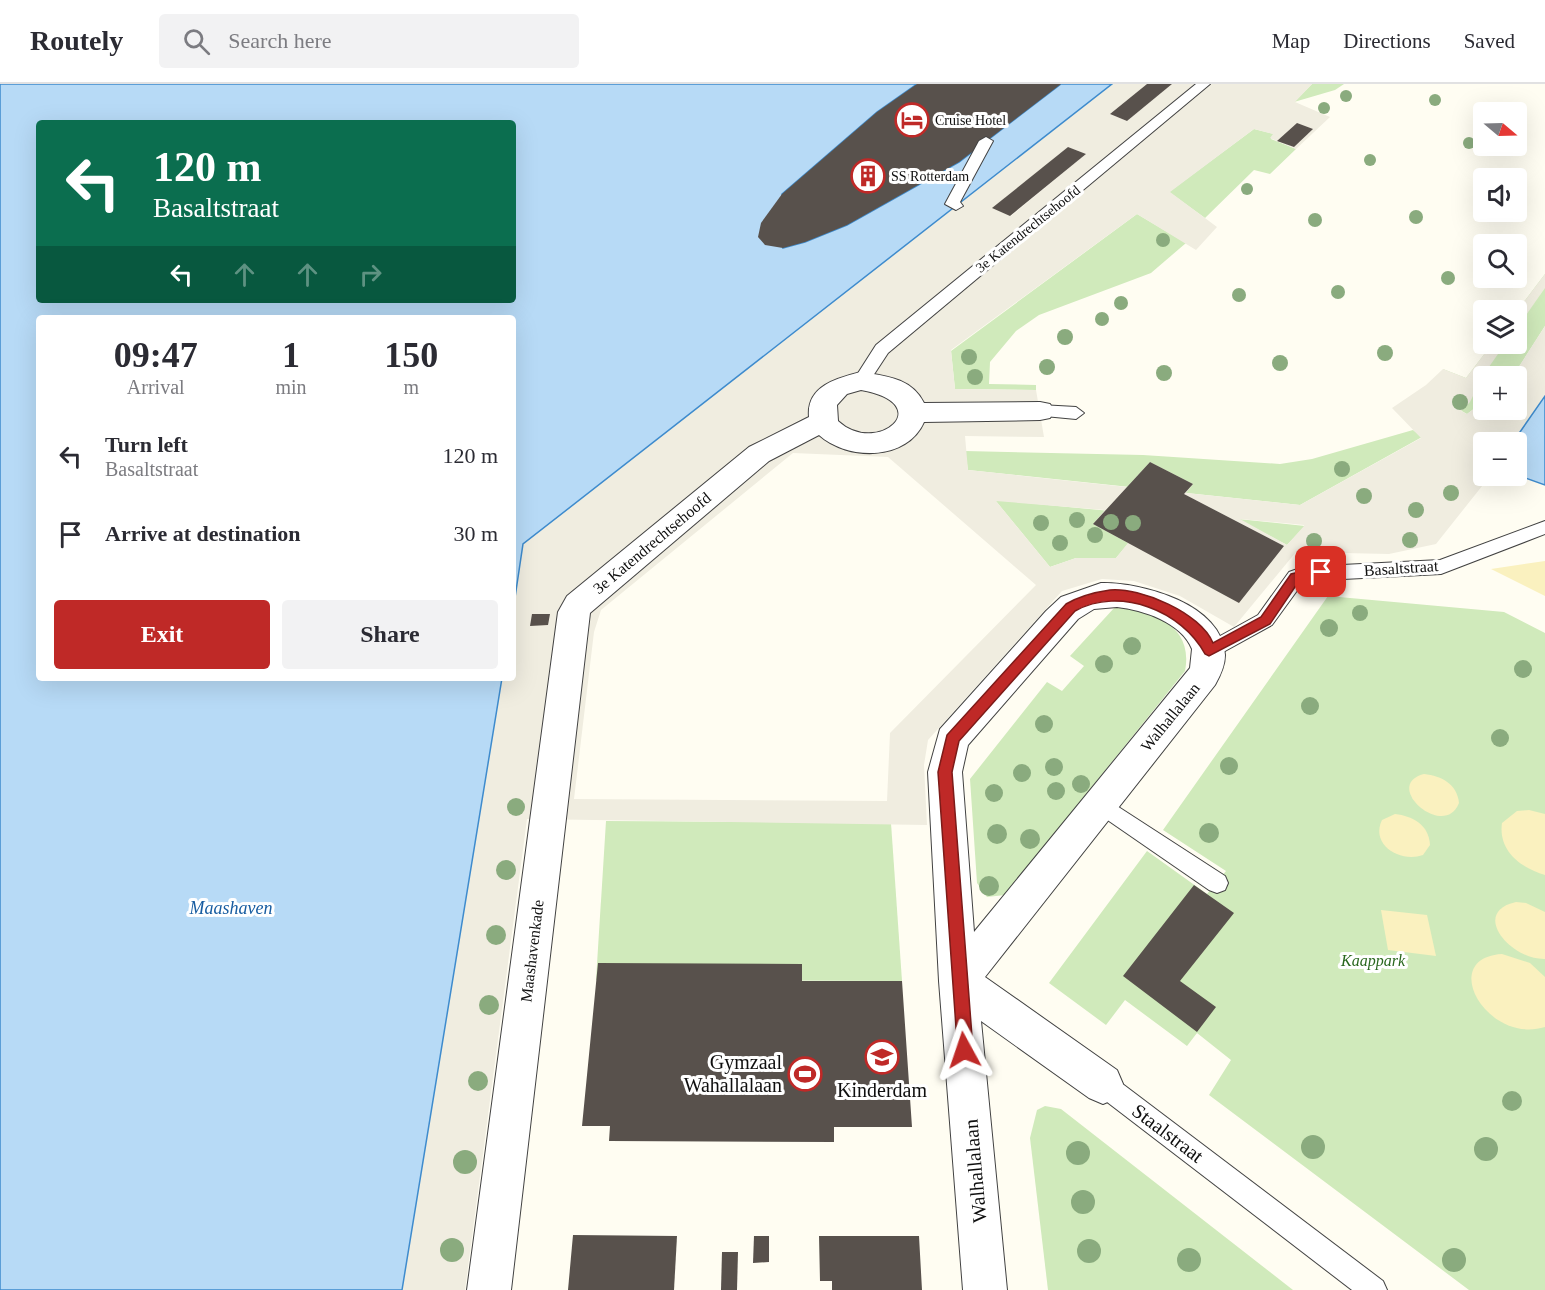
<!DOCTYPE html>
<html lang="en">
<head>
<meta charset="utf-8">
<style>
  body { margin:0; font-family:"Times New Roman",serif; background:#f2f2f3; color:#2b2b33; height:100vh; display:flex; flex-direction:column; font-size:22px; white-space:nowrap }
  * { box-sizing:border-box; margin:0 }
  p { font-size:20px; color:#7c7c81 }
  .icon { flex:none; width:33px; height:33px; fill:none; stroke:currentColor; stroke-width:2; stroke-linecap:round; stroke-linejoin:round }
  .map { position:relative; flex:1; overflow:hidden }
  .drawer { position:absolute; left:36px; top:231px; width:480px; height:366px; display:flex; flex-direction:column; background:#fff; border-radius:6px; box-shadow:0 6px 24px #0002 }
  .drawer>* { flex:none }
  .guide { position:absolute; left:36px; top:36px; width:480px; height:183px; border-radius:6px; box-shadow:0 6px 24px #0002; background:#0b6e4f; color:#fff; overflow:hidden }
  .needle { width:39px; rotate:109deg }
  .tools { position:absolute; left:1473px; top:18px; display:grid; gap:12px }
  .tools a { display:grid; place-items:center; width:54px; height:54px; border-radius:6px; background:#fff; box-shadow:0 6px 24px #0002; font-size:30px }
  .pin { position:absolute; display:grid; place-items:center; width:51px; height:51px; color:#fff; margin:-26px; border-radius:12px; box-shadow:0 3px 9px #0006 }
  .me { position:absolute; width:66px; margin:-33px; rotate:355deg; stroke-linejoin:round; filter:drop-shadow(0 0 4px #0008) }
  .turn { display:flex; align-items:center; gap:21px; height:126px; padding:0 18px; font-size:27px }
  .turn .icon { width:78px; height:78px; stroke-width:2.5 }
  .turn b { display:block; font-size:42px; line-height:51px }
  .lanes { display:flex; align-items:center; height:57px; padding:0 18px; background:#0003; justify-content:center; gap:30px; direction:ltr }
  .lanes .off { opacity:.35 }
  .eta { display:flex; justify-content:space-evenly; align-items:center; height:102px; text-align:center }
  .eta b { font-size:36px; font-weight:800; line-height:42px }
  .primary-button { display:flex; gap:12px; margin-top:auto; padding:12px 18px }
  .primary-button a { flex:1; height:69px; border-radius:6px; background:#bf2927; color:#fff; font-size:24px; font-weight:800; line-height:69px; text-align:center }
  .primary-button a+a { background:#f2f2f3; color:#2b2b33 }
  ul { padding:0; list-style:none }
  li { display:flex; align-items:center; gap:18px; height:78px; padding:0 18px }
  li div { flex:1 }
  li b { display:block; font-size:22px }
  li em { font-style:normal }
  header { display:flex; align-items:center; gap:36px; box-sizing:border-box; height:84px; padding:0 30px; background:#fff; border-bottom:2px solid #e1e1e2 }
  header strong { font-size:28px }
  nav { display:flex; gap:33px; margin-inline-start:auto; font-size:21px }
  .search { width:420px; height:54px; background:#f2f2f3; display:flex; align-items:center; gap:15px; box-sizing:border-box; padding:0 21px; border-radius:6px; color:#7c7c81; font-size:22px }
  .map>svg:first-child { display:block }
</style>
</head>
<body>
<header>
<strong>Routely</strong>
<div class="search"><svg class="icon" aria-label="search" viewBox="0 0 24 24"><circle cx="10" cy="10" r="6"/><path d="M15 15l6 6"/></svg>Search here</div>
<nav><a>Map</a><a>Directions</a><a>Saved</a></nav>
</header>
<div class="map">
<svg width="1545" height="1206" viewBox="0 0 1545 1206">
  <rect width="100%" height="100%" fill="#fffdf2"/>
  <!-- green -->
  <g fill="#d0eabb">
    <polygon points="1312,0 1344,0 1335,6 1294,18"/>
    <polygon points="1254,45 1274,50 1271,55 1296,65 1270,90 1254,86 1205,134 1169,108"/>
    <polygon points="1137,130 1186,159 1151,189 1039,231 1016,247 990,278 989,300 1036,301 1036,306 955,305 951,267"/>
    <polygon points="1545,190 1545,242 1513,292 1484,292 1483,318 1467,330 1460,326 1443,285 1466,294 1492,260 1516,260 1517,227"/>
    <polygon points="1413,346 1422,353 1300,421 968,386 965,367 1143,371 1280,380 1312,375"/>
    <polygon points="995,416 1152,431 1116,474 1076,474 1050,483"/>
    <polygon points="1238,435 1305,442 1287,461"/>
    <polygon points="1328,512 1504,528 1545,549 1545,1206 1469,1206 1209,1011 1231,976 1197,949 1187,962 1125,916 1106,941 1049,899 1147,767 1207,810 1226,787 1163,746"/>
    <path d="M1115 523C1152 528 1194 540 1185 587L1005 811 987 813 977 799 970 695 1047 598 1062 607 1084 582 1070 572Z"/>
    <polygon points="606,737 891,739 902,897 596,896"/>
    <polygon points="1045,1022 1061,1025 1293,1206 1048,1206 1030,1054 1037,1026"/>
  </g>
  <!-- sand -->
  <g fill="#faf1bf">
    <polygon points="1545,477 1545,512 1491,485"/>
    <path d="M1424 690C1442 692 1457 700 1459 719 1444 757 1381 701 1424 690Z"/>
    <path d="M1529 726 1545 730V791C1521 784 1498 767 1502 739L1517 727Z"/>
    <path d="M1395 730C1413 732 1429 741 1430 761L1423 771C1400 779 1370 761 1382 736Z"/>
    <path d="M1516 818 1526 819 1545 828V875C1510 876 1470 828 1516 818Z"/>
    <polygon points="1381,826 1427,831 1436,872 1388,866"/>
    <path d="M1502 870 1530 879 1545 893V943C1487 961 1437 874 1502 870Z"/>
  </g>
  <!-- plaza -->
  <g fill="#f0ede0" fill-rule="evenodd">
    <path d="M1112 0H1147L1110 30 1127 37 1172 0H1312L1295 18 1330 33 1296 65 1270 54 1273 50 1254 45 1170 108 1217 143 1196 166 1137 130 951 266 955 305 1036 306 1044 353 965 352 968 386 1127 403 1150 378 1193 400 1186 409 1300 421 1421 354 1392 324 1426 301 1443 285 1466 294 1492 260H1505L1484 290 1470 318 1461 327 1467 330 1483 318 1484 326H1516V292H1513L1545 242V312L1513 358H1484V392H1490L1436 460 1389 470 1296 468 1234 543 1180 512 1134 497 1102 495 1062 507 928 656 924 681 927 741 527 735 465 1206H402L502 594H513V527L523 460ZM1068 63 1086 70 1011 132 993 124ZM793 369 888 373 1036 501 890 649 887 717 574 715 594 548 601 526ZM1184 410 1284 462 1239 519ZM996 417 1105 426 1093 440 1128 459 1116 474H1076L1050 483ZM1240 435 1304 441V442L1287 461Z"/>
    <polygon points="1545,190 1545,204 1517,244 1517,227"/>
  </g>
  <!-- water -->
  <g fill="#b7daf6" stroke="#3e8bcd" stroke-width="1.5" fill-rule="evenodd">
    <path d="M0 0H917L877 28 782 110 783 164 805 158 847 141 959 78 1061 0H1112L523 460 513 527V234H39V594H502L402 1206H0ZM39 39H513V216H39Z"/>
    <polygon points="1545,312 1545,401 1517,391 1516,358 1513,358"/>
  </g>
  <!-- building -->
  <g fill="#58514c">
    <polygon points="917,0 1061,0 959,78 847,141 805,158 783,164 765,161 758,153 761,139 782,110 877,28"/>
    <polygon points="1147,0 1172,0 1127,37 1110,30"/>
    <polygon points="1297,39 1313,45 1294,63 1277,57"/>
    <polygon points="1068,63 1086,70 1010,132 992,124"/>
    <polygon points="1150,378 1193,400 1184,410 1284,462 1239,519 1093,440"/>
    <polygon points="532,530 550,530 548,541 530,542"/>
    <polygon points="1194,801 1234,829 1180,897 1216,923 1197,948 1123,892"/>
    <polygon points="598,879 802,880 802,897 902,897 912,1043 834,1043 834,1058 609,1057 610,1042 582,1042"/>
    <polygon points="573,1151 677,1152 674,1206 568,1206"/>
    <polygon points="754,1152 769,1152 769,1178 753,1179"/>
    <polygon points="819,1152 919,1152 922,1206 832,1206 832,1197 820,1197"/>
    <polygon points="722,1168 738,1168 737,1206 721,1206"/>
  </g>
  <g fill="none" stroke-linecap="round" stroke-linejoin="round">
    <!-- lane casing -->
    <g stroke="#424242" stroke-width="2">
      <g id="lane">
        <polygon points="1196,0 1210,0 888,269 867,301 855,301 853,297 876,261"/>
        <polygon points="986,53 993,57 960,118 963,122 956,126 945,120 979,57"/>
        <polygon points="1040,321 1076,323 1084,329 1076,335 1034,331 1032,327 1034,323"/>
        <polygon points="1545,437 1545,450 1441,490 1304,497 1272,541 1216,572 1209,575 1202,572 1199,567 1202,562 1258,531 1289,488 1303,483 1440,476"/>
        <polygon points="1100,711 1225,792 1228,799 1225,806 1217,809 1209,806 1093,726 1090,720 1093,714"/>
        <polygon points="1103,988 1112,992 1383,1197 1387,1206 1352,1206 1094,1008 1091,1000 1094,992"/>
      </g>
    </g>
    <!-- street casing -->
    <g stroke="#424242" stroke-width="2">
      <g id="street">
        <path d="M861 288C886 292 912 294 924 319L1040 318 1050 320 1054 327 1050 334 1040 336 924 338C907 377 848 377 819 351L769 377 590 529 511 1206H467L558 528 567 512 749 363 809 333C806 302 837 294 861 288ZM861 306C939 320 877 373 838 337L837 321 847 310Z"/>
        <path d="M1101 499C1141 498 1223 520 1225 571 1225 582 1220 592 1215 601L985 893 1117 986 1123 1000 1117 1014 1103 1020 1089 1014 981 937 1007 1206H963L939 897 928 688 940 645 1046 527 1061 513ZM1117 523C1143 526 1181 538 1192 565L1190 584 974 848 962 688 968 661 1078 535 1094 525Z"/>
      </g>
    </g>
    <!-- lane -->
    <use href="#lane" fill="#fff" fill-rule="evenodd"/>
    <!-- street -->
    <use href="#street" fill="#fff" fill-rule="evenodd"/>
  </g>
  <!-- trees -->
  <g fill="#8aab7e">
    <circle cx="1346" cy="12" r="6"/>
    <circle cx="1435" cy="16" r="6"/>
    <circle cx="1324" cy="24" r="6"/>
    <circle cx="1469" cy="59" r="6"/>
    <circle cx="1370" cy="76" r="6"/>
    <circle cx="1247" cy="105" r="6"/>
    <circle cx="1416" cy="133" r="7"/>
    <circle cx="1315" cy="136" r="7"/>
    <circle cx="1163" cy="156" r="7"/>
    <circle cx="1448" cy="194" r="7"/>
    <circle cx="1338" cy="208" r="7"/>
    <circle cx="1239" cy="211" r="7"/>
    <circle cx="1121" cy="219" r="7"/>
    <circle cx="1102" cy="235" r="7"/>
    <circle cx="1065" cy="253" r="8"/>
    <circle cx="1385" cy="269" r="8"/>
    <circle cx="969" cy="273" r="8"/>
    <circle cx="1280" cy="279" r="8"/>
    <circle cx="1047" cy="283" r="8"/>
    <circle cx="1164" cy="289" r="8"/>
    <circle cx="975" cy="293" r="8"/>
    <circle cx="1460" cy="318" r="8"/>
    <circle cx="1342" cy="385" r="8"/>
    <circle cx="1451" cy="409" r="8"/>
    <circle cx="1364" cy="412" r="8"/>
    <circle cx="1416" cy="426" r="8"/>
    <circle cx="1077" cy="436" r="8"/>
    <circle cx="1111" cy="438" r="8"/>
    <circle cx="1041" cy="439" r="8"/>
    <circle cx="1133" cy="439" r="8"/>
    <circle cx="1095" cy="451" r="8"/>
    <circle cx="1410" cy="456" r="8"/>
    <circle cx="1314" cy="457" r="8"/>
    <circle cx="1060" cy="459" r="8"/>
    <circle cx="1360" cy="529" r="8"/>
    <circle cx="1329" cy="544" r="9"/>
    <circle cx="1132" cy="562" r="9"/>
    <circle cx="1104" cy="580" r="9"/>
    <circle cx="1523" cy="585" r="9"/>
    <circle cx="1310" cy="622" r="9"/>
    <circle cx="1044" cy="640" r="9"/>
    <circle cx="1500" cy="654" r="9"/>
    <circle cx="1229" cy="682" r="9"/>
    <circle cx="1054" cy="683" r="9"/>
    <circle cx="1022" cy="689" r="9"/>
    <circle cx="1081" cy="700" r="9"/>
    <circle cx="1056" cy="707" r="9"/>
    <circle cx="994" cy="709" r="9"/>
    <circle cx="516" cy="723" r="9"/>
    <circle cx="1209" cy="749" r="10"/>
    <circle cx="997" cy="750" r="10"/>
    <circle cx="1030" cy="755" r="10"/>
    <circle cx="506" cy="786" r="10"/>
    <circle cx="989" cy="802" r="10"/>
    <circle cx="496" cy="851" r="10"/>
    <circle cx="489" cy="921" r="10"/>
    <circle cx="478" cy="997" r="10"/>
    <circle cx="1512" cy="1017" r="10"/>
    <circle cx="1313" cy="1063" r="12"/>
    <circle cx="1486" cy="1065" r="12"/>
    <circle cx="1078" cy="1069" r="12"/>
    <circle cx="465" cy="1078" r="12"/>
    <circle cx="1083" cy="1118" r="12"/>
    <circle cx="452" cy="1166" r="12"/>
    <circle cx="1089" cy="1167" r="12"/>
    <circle cx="1189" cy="1176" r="12"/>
    <circle cx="1454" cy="1176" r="12"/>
  </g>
  <!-- route -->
  <path fill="#bf2927" stroke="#7c1b19" stroke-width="1.5" d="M1321 483 1328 488 1326 491 1299 497 1270 540 1209 572 1205 570C1182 527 1120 502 1075 527L959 657 952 688 973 966 970 972 964 975 958 972 938 688 947 651 1066 520C1078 513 1096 508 1110 506 1140 503 1201 529 1213 559L1261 533 1291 490Z"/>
  <!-- icons -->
  <defs>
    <g id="hotel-ring" transform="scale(1.725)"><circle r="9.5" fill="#fff" stroke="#bf2927" stroke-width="1.5"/><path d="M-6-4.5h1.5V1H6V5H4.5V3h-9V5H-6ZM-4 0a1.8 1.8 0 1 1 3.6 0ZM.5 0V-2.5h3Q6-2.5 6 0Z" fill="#bf2927"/></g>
    <g id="building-ring" transform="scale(1.725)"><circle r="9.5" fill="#fff" stroke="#bf2927" stroke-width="1.5"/><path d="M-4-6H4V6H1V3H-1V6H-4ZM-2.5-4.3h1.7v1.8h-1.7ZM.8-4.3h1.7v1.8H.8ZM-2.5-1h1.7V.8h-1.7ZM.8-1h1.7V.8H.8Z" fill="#bf2927"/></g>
    <g id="school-ring" transform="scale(1.725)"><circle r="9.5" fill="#fff" stroke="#bf2927" stroke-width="1.5"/><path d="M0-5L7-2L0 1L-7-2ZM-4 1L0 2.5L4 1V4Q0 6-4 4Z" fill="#bf2927"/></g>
    <g id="stadium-ring" transform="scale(1.725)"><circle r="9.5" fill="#fff" stroke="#bf2927" stroke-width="1.5"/><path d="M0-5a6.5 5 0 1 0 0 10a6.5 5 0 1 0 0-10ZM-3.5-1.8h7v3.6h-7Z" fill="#bf2927"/></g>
  </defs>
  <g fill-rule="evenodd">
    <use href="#hotel-ring" x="912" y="36"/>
    <use href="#building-ring" x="868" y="92"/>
    <use href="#school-ring" x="882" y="973"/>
    <use href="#stadium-ring" x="805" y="990"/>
  </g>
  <g text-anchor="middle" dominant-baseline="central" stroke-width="6" stroke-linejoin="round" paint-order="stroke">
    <!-- far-poi labels -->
    <g font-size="14" fill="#0f0f0f" stroke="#fff" text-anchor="start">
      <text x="935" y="36">Cruise Hotel</text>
      <text x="891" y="92">SS Rotterdam</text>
    </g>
    <!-- far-street labels -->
    <g font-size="14" fill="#0f0f0f" stroke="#fff">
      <text transform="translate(1028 145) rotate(-39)">3e Katendrechtsehoofd</text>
    </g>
    <!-- street labels -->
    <g font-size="16" fill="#0f0f0f" stroke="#fff">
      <text transform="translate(652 459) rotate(-40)">3e Katendrechtsehoofd</text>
      <text transform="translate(1401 484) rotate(-4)">Basaltstraat</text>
      <text transform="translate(1170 633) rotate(-51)">Walhallalaan</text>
      <text transform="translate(532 867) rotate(-83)">Maashavenkade</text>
    </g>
    <!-- park labels -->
    <g font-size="16" font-style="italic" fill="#2a681f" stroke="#fff">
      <text x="1373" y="876">Kaappark</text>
    </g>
    <!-- water labels -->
    <g font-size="18" font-style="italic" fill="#185da1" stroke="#fff">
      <text x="231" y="824">Maashaven</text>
    </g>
    <!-- near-poi labels -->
    <g font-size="20" fill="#0f0f0f" stroke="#fff" text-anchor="end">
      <text x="782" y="978">Gymzaal<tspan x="782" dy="23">Wahallalaan</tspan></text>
      <text x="882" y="1006" text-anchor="middle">Kinderdam</text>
    </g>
    <!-- near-street labels -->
    <g font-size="20" fill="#0f0f0f" stroke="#fff">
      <text transform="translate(1168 1049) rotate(37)">Staalstraat</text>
      <text transform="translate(975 1087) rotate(-95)">Walhallalaan</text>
    </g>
  </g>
</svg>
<div class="tools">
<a><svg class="needle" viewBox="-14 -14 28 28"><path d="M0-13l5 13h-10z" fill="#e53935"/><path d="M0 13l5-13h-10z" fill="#7c7c81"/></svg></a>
<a><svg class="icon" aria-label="sound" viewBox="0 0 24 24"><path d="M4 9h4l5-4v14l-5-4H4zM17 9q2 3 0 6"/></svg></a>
<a><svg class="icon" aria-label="search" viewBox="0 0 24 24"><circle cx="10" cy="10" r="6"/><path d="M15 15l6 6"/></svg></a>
<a><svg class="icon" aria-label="layers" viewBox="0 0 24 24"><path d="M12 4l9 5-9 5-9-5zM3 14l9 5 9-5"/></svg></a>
<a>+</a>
<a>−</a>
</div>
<div class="pin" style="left:1321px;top:488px;background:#d93025"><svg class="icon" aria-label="arrive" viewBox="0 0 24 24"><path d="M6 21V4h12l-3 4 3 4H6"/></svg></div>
<svg class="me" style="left:964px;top:966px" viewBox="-20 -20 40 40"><path d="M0-17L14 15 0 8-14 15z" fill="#bf2927" stroke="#fff" stroke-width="4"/></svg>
<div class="guide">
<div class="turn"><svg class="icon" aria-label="left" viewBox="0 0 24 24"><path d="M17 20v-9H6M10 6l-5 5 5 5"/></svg><div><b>120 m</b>Basaltstraat</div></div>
<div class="lanes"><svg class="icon" aria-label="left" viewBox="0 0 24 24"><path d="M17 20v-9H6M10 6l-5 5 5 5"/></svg><svg class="icon off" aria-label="ahead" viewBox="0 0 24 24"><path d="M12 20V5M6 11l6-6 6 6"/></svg><svg class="icon off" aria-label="ahead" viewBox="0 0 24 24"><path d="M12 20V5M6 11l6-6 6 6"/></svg><svg class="icon off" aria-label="right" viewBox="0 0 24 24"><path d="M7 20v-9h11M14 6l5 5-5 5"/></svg></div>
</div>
<section class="drawer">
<div class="eta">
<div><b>09:47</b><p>Arrival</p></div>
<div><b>1</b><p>min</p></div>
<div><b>150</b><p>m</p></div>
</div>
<ul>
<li><svg class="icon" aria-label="left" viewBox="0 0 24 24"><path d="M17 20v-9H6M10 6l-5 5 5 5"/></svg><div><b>Turn left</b><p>Basaltstraat</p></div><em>120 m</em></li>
<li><svg class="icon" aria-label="arrive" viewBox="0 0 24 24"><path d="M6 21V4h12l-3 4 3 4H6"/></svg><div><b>Arrive at destination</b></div><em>30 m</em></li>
</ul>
<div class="primary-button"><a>Exit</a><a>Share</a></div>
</section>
</div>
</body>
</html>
